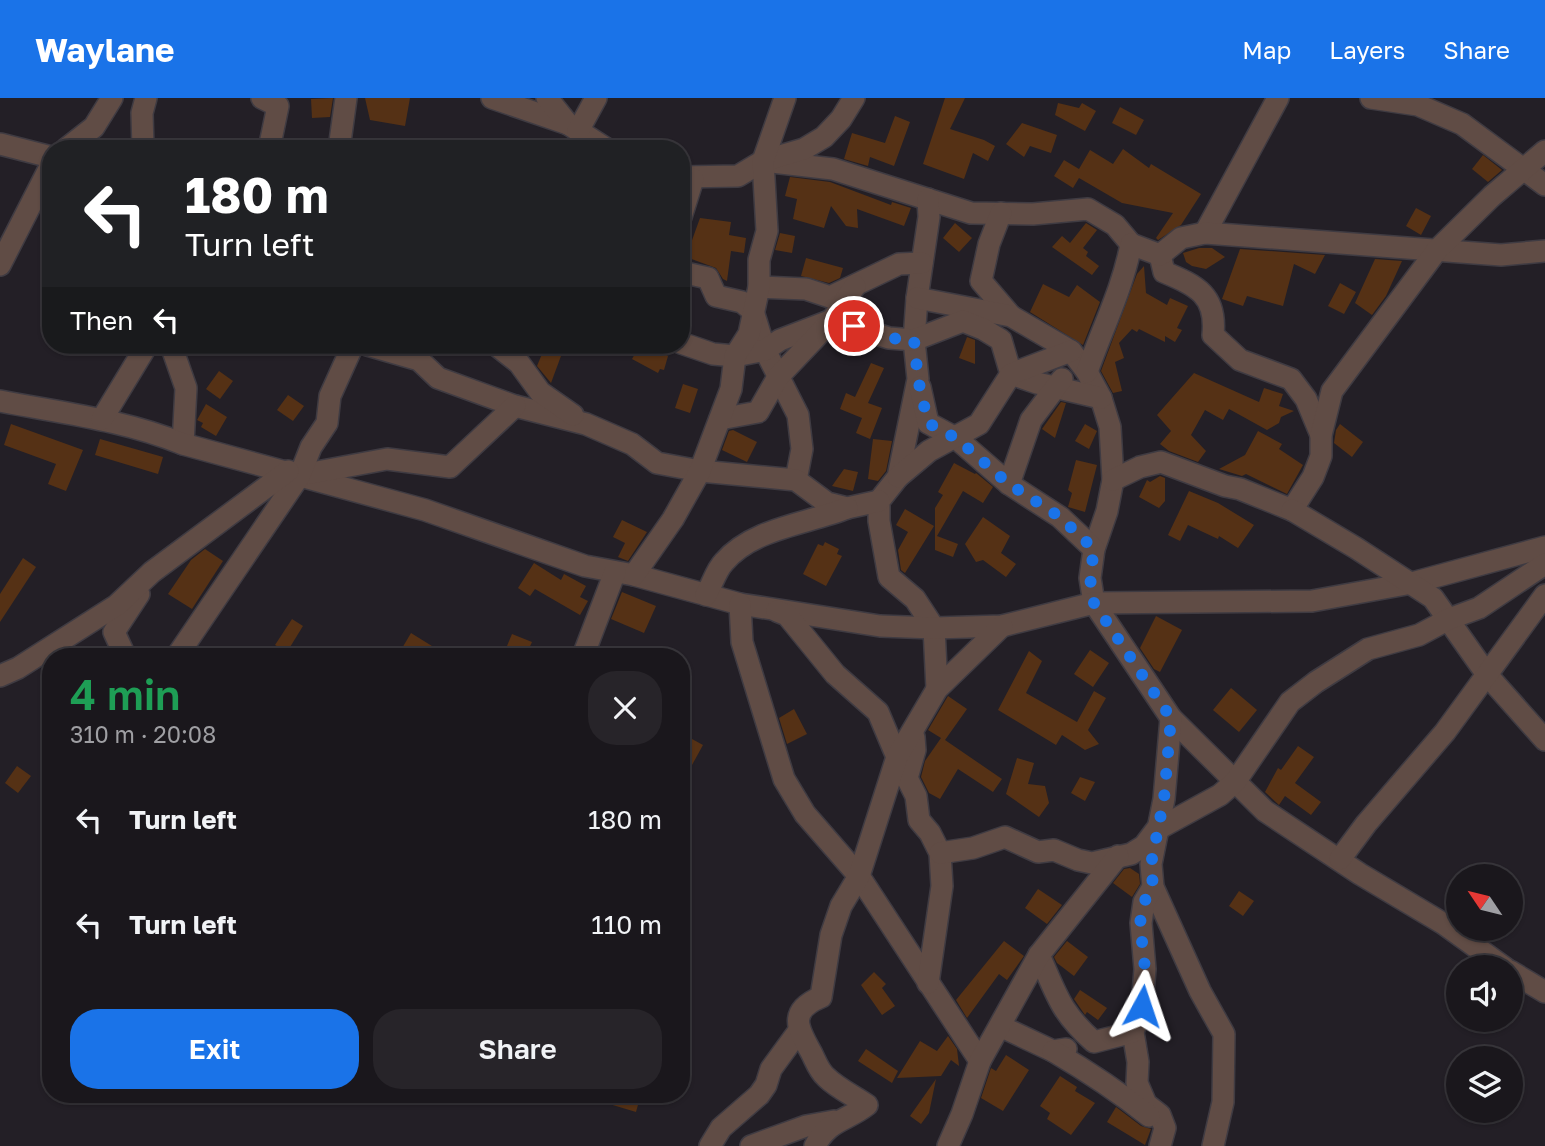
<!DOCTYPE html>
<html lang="en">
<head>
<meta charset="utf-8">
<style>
  body { margin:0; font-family:"Golos Text",sans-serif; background:#272429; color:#f1f3f6; height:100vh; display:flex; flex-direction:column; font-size:26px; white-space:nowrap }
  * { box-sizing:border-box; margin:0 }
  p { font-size:23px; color:#9f9fa3 }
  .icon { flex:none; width:38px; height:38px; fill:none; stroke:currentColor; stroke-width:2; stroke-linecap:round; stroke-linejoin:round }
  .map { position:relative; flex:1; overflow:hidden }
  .side { position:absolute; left:42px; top:550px; width:648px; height:455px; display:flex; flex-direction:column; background:#1a171c; border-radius:28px; box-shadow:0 2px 5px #0004,0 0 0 2px #38363b }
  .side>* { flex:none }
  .guide { position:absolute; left:42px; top:42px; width:648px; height:214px; border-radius:28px; box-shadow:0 2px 5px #0004,0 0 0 2px #38363b; background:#202124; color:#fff; overflow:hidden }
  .needle { width:46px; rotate:305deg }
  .fabs { position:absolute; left:1446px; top:766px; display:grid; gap:14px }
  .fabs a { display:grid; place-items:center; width:77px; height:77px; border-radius:50%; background:#1a171c; box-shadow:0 2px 5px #0004,0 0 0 2px #38363b; font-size:35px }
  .pin { position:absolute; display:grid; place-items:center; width:60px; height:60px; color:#fff; margin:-30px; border:4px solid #fff; border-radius:50%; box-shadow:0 2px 7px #0007 }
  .me { position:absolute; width:77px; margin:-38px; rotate:5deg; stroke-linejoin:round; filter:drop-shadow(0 0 5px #0008) }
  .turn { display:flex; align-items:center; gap:24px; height:147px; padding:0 28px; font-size:32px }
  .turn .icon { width:91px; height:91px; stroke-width:2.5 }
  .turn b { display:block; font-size:49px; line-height:60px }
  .then { display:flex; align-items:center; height:66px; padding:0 28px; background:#0003; gap:14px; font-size:26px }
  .round { display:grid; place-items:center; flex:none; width:74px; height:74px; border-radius:28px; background:#272429 }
  .headline { display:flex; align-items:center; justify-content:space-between; height:119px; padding:0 28px }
  h1 { font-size:42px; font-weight:600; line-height:52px; color:#1e9e55 }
  .action { display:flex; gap:14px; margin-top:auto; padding:14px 28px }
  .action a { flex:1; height:80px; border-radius:28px; background:#1a73e8; color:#fff; font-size:28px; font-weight:600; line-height:80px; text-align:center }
  .action a+a { background:#272429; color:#f1f3f6 }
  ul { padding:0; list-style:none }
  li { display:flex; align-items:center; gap:21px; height:105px; padding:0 28px }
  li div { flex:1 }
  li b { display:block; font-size:26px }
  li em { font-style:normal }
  header { display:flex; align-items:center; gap:42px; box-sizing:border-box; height:98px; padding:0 35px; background:#1a73e8; color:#fff }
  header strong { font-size:33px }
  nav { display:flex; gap:38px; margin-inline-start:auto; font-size:24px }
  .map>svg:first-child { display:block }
</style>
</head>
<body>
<header>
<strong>Waylane</strong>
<nav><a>Map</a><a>Layers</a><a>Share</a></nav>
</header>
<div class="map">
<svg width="1545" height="1048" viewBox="0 0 1545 1048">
  <rect width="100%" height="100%" fill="#231f26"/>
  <!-- building -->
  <g fill="#553115">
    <polygon points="333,0 330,19 312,20 311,1"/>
    <polygon points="365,0 410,0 405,28 370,22"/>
    <polygon points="945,0 965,0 950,31 984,42 995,48 988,63 973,55 964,81 923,66"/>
    <polygon points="1058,5 1079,10 1082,5 1096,13 1085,33 1055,17"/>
    <polygon points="1120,9 1144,22 1136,37 1112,25"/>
    <polygon points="895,18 910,24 894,68 870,59 868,68 844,61 852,35 885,45"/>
    <polygon points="1022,25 1057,37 1051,55 1030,48 1024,59 1006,46"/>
    <polygon points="1123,51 1149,70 1151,66 1201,96 1181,127 1158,142 1156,140 1173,115 1122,105 1079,80 1073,90 1054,78 1064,62 1079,71 1090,52 1113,66"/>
    <polygon points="1483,57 1502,72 1488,84 1472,71"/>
    <polygon points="790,79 830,84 891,107 892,104 911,110 904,128 857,111 858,130 846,128 831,108 824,130 793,121 797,101 785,98"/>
    <polygon points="1416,110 1431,118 1421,137 1406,128"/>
    <polygon points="700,120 731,124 729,137 746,140 744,155 731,153 727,183 723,181 716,170 686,159"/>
    <polygon points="955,125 972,140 959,154 943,140"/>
    <polygon points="1086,125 1097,132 1083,150 1088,154 1086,158 1099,168 1092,177 1052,149 1062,138 1070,145"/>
    <polygon points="780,135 795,138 792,155 775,152"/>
    <polygon points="1199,150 1212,150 1225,159 1206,171 1192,168 1186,164 1183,155"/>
    <polygon points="1240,151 1325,157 1315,176 1294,166 1283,208 1247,198 1243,208 1222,201"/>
    <polygon points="806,160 843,170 840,180 829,185 801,178"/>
    <polygon points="1375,161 1402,163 1386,198 1372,217 1355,205"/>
    <polygon points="1144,168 1146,195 1167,207 1170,200 1188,208 1177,230 1182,232 1175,244 1165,238 1165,244 1139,231 1137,234 1132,231 1119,245 1124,260 1115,264 1122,293 1113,295 1101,273 1137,176"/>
    <polygon points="1340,185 1356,194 1344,216 1328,208"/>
    <polygon points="1043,186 1069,199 1077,187 1100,204 1083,247 1030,214"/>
    <polygon points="967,239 975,242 975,266 959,260"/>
    <polygon points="640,247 648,247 668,258 664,272 660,271 658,275 632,261"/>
    <polygon points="544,251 561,258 551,285 537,268"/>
    <polygon points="871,265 884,270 868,305 882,310 870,341 856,335 862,320 840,311 846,295 855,299"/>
    <polygon points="219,273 233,283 220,301 206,291"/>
    <polygon points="1194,275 1259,304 1264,290 1283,296 1279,308 1294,313 1281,319 1279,325 1267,332 1229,311 1223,322 1205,312 1191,337 1206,353 1198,364 1169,353 1160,346 1171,333 1157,317"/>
    <polygon points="683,286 698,291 690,315 675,310"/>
    <polygon points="288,297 304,308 293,323 277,312"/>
    <polygon points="1061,304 1066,305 1055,340 1042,331"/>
    <polygon points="206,306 227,319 216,338 201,329 203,325 197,322"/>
    <polygon points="11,326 83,352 66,393 48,386 56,366 4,347"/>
    <polygon points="1085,326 1097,333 1089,351 1075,343"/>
    <polygon points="1340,326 1363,344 1352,359 1334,345 1336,332"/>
    <polygon points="733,332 757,344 747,364 722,352 729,333"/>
    <polygon points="1258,333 1282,346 1279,351 1303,367 1287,396 1246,376 1242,378 1219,371 1245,357"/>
    <polygon points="100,341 163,359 158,376 95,357"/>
    <polygon points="873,341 892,343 886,373 878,383 868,381"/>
    <polygon points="1076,362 1097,367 1085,414 1068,409 1072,395 1068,392"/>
    <polygon points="954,365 975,376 976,375 993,389 983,405 963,393 937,438 958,446 953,459 935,452 935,410 943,397 938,394"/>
    <polygon points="844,371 858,374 853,393 832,388"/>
    <polygon points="1160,378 1165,380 1165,403 1159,410 1139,399 1147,382 1150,384"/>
    <polygon points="1189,393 1218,405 1254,427 1238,450 1219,438 1218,441 1188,427 1180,443 1168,437"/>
    <polygon points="905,411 934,428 905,475 901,472 898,452 908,434 896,427"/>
    <polygon points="983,419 1010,438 1001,455 1016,466 1006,479 983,462 976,464 965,446"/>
    <polygon points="622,422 647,434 628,463 618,459 625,445 613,439"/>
    <polygon points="825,444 839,451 837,456 842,458 826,488 803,476 818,446 823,448"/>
    <polygon points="205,451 223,463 192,511 168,496 191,462"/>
    <polygon points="23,460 36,469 0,524 0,496"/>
    <polygon points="534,465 561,482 564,476 586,488 580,499 588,503 580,517 535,491 530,498 518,490"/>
    <polygon points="622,494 656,508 644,535 611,521"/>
    <polygon points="1156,518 1182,532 1160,574 1154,571 1140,550"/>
    <polygon points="292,521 303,528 287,554 275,547"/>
    <polygon points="411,535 448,558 411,558 401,552"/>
    <polygon points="512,536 532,544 526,557 507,548"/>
    <polygon points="1090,552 1109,565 1093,589 1074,576"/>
    <polygon points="1029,553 1042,563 1026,595 1077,624 1094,593 1106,600 1088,632 1099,646 1085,652 1062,637 1056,647 998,612"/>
    <polygon points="1231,590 1257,612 1239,634 1213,612"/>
    <polygon points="948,598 967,611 945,642 1002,681 993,694 958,671 940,701 929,695 921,679 925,663 941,640 928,632"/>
    <polygon points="794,611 807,636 787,646 779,620"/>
    <polygon points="681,635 703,647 681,687"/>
    <polygon points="1298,648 1314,659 1295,685 1321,704 1311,717 1285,698 1279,707 1265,694 1278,670 1281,672"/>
    <polygon points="1017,660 1034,665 1028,686 1045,688 1049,705 1039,719 1006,696"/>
    <polygon points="17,668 31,678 18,695 5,685"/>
    <polygon points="1080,679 1095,684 1085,703 1071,695"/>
    <polygon points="1130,770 1139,776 1140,786 1132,799 1113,785 1124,771"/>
    <polygon points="1038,791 1062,807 1047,826 1025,810"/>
    <polygon points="1239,793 1254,803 1243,818 1229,808"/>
    <polygon points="1004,843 1024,858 1007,882 999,876 967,920 956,902"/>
    <polygon points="1067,843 1088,859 1074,878 1057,865 1054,859"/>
    <polygon points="874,874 886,886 882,890 895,908 882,917 861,887"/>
    <polygon points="1080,892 1107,910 1098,922 1087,914 1085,917 1074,901"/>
    <polygon points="948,938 957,951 959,968 951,962 941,978 897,980 920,943 937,953"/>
    <polygon points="866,951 898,973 892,985 858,963"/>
    <polygon points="1006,957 1029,972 1003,1013 981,1000 991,970 996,973"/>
    <polygon points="1060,978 1077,989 1075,993 1095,1005 1071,1037 1047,1021 1050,1015 1040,1008"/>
    <polygon points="936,981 929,1015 921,1026 910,1018"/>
    <polygon points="587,996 641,996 636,1014 586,999"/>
    <polygon points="1116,1009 1141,1028 1151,1031 1145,1047 1107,1024"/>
  </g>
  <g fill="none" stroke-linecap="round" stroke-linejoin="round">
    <!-- street casing -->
    <g stroke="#3f3b42" stroke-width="24">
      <g id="street">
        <polyline points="262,0 278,8 269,51"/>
        <polyline points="492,0 568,26"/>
        <polyline points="547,0 568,26 607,51"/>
        <polyline points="1371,0 1418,7 1462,26 1545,87"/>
        <polyline points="578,33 596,0"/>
        <polyline points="0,46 51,59"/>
        <polyline points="66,51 94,29 112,0"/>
        <polyline points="143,51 142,15 146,0"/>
        <polyline points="339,51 346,0"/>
        <polyline points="763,63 833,71 971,115 1033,116 1088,111 1115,127 1131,146"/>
        <polyline points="681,79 738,78 763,63 804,51 824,39 841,21 854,0"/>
        <polyline points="928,101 929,119 917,200 914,242 918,281 898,379 879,403 879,423 889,479 915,501 934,530 937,591"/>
        <polyline points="1001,115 989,146 981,183 1011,218"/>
        <polyline points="681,119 693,81"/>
        <polyline points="1205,135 1278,0"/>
        <path d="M1160 157 1164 174C1197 188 1217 197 1213 237L1240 262 1291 281 1306 301 1321 337"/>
        <polyline points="0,167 51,67"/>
        <polyline points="681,174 708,180 716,198 742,204 753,213 765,252 798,317 802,351 796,382"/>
        <polyline points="759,189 806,191 830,199 899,166 922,165"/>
        <polyline points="917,200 1011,218 1071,253 1087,274 1101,300 1110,329 1113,382 1107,413 1094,451 1090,480 1094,505 1171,620 1265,713 1360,776 1444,826 1505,870"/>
        <polyline points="681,245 713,256 735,258 765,252 780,242 832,222 889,240 914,242 963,223 983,231 1001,242 1011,276 1037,285 1101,300"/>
        <polyline points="171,247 186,290 183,346"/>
        <polyline points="367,247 419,262 438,280 515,308 586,326 632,346 657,365 700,373 796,382 827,405 847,410 879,403"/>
        <polyline points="496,247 519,265 540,294 573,317"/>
        <path d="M1087 274C1102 231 1123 190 1131 146L1160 157 1181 140 1205 135 1501 157 1545 153"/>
        <polyline points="920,289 928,325 956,340 1009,386 1060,419 1094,451"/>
        <path d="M0 303C62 315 125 322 183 346L425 412 585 468 634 477 740 506 880 528 934 530 1002 528 1094 505 1312 503 1412 485 1545 449"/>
        <polyline points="102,321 147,247"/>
        <polyline points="720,321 758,314 778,279 832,222 855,188"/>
        <polyline points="306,376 387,361 450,369 515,308"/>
        <polyline points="898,379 929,353 979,326 1011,276 1071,253"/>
        <polyline points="1113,382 1140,369 1161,364 1225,388 1240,391 1292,412 1313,379 1321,358 1321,337 1332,293 1437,152 1492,98 1545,53"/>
        <polyline points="1009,386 1031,322 1062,281"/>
        <polyline points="1292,412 1356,450 1433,500 1488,578 1545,642"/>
        <polyline points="634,477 673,421 700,373 731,291 735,258 749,236 759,189 759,162 767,133 763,63 785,0"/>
        <path d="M706 497C712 487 716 472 724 464 753 430 807 426 847 410"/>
        <polyline points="740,506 742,544 784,681 805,716 859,778 980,963"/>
        <polyline points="777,513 787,517 835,576 878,614 897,659"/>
        <polyline points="125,558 114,534 139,496"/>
        <polyline points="177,558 300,377 311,349 327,325 330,298 353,247"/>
        <polyline points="583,558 615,474"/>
        <polyline points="0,578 18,570 117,507 152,474 288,373"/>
        <polyline points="1171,620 1164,701 1151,766 1153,789 1200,893 1224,936 1223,1004 1213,1048"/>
        <polyline points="914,639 915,652 907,680 916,698 919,722 930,735 940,755 942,788 928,885"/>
        <polyline points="940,755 973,750 1005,739 1038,754 1054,752 1078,762 1092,765 1131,756 1144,748 1156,732 1220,697 1235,684 1290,604 1316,584 1368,551 1419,537 1449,521 1479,510 1545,466"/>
        <polyline points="1340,761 1366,726 1445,634 1545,497"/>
        <polyline points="1153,789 1144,804 1141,825 1145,871 1142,908 1133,934 1138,964 1137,985 1146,1006 1160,1017 1165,1030 1160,1048"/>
        <path d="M1039 857C1057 897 1060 914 1094 944L1133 934"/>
        <polyline points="1510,873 1545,894"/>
        <polyline points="1000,928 1053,953 1066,951"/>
        <path d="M1053 953C1087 973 1119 994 1149 1018"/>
        <polyline points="710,1048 721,1030 759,997 766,987 771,971 798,934"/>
        <polyline points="751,1048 806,1028 834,1023"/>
        <path d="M815 1048C828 1022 847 1023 867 1007 854 998 837 990 826 979 819 973 816 964 812 956 799 932 786 914 821 899L831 837 841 808 859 778 897 659 937 591 1002 528"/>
        <polyline points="948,1048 962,1016 980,963 1039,857 1118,758"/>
      </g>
    </g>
    <!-- street -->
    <use href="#street" stroke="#604c45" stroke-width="21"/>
  </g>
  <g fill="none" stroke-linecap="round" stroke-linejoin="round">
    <!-- route -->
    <polyline stroke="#1a73e8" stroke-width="12" stroke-dasharray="0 21.6" points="854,228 888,240 914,242 918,281 928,325 956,340 1009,386 1060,419 1094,451 1090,480 1094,505 1171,620 1164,701 1151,766 1153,789 1144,804 1140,825 1145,871 1142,908"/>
  </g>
</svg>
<div class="fabs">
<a><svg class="needle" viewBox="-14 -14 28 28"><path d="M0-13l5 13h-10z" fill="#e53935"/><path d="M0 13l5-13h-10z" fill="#9f9fa3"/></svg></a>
<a><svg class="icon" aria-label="sound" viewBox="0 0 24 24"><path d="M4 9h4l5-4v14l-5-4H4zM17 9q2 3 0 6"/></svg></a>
<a><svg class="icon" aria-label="layers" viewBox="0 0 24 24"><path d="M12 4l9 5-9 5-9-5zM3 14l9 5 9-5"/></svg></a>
</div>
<div class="pin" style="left:854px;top:228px;background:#d93025"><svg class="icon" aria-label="arrive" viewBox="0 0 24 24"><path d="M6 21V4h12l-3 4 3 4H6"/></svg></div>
<svg class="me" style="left:1142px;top:908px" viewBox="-20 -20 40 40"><path d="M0-17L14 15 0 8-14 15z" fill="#1a73e8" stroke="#fff" stroke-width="4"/></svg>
<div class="guide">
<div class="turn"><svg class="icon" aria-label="left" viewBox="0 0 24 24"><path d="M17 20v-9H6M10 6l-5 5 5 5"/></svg><div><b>180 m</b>Turn left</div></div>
<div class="then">Then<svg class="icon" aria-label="left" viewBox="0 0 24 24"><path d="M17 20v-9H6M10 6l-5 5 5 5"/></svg></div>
</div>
<section class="side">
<div class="headline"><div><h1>4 min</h1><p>310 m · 20:08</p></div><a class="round"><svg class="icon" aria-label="close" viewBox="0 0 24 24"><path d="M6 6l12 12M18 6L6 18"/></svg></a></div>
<ul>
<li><svg class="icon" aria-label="left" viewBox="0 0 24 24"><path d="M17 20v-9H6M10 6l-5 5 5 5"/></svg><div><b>Turn left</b></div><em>180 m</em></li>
<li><svg class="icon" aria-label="left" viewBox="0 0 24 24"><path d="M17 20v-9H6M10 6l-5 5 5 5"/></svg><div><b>Turn left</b></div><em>110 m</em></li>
</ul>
<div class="action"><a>Exit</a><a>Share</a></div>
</section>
</div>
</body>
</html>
